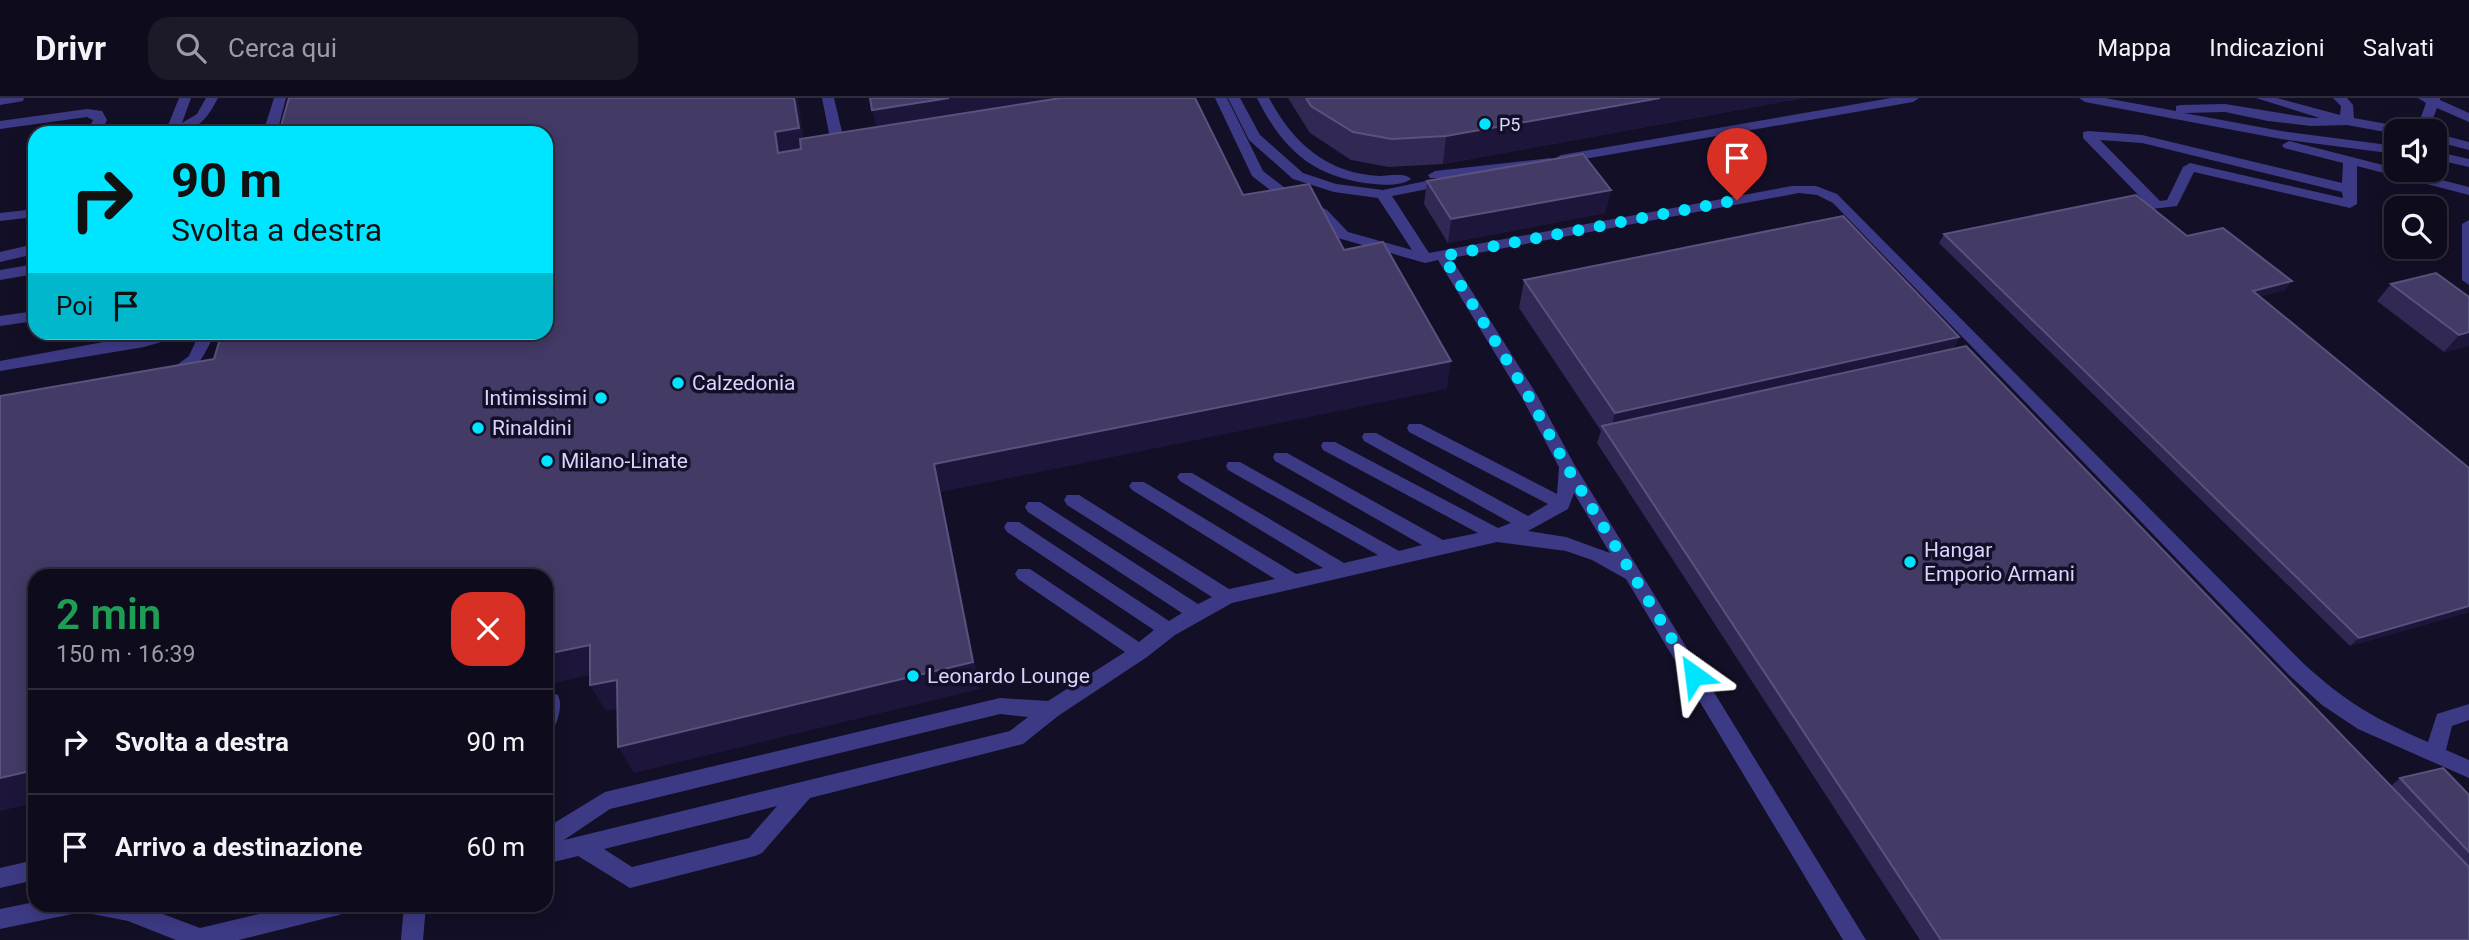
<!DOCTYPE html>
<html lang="it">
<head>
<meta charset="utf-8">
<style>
  body { margin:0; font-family:Roboto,sans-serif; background:#1c1929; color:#f1f3f6; height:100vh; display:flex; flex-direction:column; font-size:26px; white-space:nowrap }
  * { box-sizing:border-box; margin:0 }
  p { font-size:23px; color:#9b9ba3 }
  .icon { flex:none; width:38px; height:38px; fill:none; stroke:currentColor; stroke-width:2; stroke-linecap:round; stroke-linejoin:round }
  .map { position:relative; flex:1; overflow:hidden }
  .side { position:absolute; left:28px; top:471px; width:525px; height:343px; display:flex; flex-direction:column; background:#0e0b1c; border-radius:21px; box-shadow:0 4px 18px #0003,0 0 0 2px #2e2b3b }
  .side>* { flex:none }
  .guide { position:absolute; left:28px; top:28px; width:525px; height:214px; border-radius:21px; box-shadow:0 4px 18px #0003,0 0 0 2px #2e2b3b; background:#00e5ff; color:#111; overflow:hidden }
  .buttons { position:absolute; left:2384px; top:21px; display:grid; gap:14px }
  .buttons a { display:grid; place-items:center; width:63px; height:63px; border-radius:14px; background:#0e0b1c; box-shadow:0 4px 18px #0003,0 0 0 2px #2e2b3b; font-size:35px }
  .pin { position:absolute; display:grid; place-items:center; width:60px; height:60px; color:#fff; margin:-72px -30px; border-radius:50% 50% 50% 0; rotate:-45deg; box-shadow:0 0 7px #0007 }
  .pin .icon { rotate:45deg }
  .me { position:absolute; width:77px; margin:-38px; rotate:329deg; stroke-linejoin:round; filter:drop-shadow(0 0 5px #0008) }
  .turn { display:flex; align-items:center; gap:24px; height:147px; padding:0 28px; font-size:32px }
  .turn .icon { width:91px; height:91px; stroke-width:2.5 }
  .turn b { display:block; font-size:49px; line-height:60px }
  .then { display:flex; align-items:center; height:66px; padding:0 28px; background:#0003; gap:14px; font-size:26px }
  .round { display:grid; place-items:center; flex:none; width:74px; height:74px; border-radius:21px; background:#1c1929 }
  .summary { display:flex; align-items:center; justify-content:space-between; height:119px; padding:0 28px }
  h1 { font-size:42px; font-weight:600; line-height:52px; color:#1e9e55 }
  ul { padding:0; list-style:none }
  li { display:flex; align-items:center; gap:21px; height:105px; padding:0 28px; border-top:2px solid #2e2b3b }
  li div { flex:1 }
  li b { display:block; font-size:26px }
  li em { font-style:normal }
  header { display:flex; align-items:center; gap:42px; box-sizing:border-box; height:98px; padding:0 35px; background:#0e0b1c; border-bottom:2px solid #2e2b3b }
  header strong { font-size:33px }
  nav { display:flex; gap:38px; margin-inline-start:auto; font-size:24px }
  .search { width:490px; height:63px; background:#1c1929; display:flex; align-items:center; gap:18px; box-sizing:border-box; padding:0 24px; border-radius:21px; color:#9b9ba3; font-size:26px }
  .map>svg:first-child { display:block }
</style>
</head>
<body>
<header>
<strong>Drivr</strong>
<div class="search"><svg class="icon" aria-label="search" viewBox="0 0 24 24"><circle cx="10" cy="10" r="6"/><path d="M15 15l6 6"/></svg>Cerca qui</div>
<nav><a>Mappa</a><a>Indicazioni</a><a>Salvati</a></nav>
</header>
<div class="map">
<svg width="2469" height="842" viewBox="0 0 2469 842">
  <rect width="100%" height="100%" fill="#130f26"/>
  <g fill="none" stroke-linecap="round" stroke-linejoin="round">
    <!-- minor -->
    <g fill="#3d3a85" fill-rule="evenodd">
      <polygon points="0,0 24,0 23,3 0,7"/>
      <path d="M179 0H191L182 25 197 16 206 0H218C205 25 195 35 165 35Z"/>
      <polygon points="274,0 286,0 277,35 263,35"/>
      <polygon points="822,0 834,0 846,51 850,54 840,59 833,55"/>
      <path d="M1215 0H1227L1263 73 1289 93 1327 112 1348 134 1412 152 1378 100 1334 94 1293 81 1249 42 1228 0H1240L1260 37 1303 75 1336 86 1383 92 1440 80H1430L1428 77 1435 73 1551 60V66L1546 67 1450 79 1455 83 1453 86 1392 98 1429 155 1792 88H1816L1837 96 2304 566C2347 605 2375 621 2428 644L2437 616 2469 606V622L2452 628 2446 652 2469 662V680L2358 631 2322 607 2290 578 1833 105 1817 97 1799 95 1451 160 1537 297 1574 366 1866 842H1843L1626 481 1592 462 1566 453 1497 444 1232 505 1175 537 1147 559 1058 618 1023 646 810 700 762 755 755 758 630 790 578 758 546 766V730L605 694 1000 600 1048 603 1125 554 1018 481 1015 476 1018 471H1030L1139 544 1154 532 1007 434 1004 429 1007 424H1019L1169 523 1182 515 1028 414 1025 409 1028 404H1040L1198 506 1212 499 1067 407 1064 402 1067 397H1079L1229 491 1275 481 1132 392 1129 388 1132 384H1144L1296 476 1323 470 1180 383 1177 379 1180 375H1192L1344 465 1378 457 1228 372 1226 368 1228 364H1240L1399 453 1422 447 1275 363 1273 359 1275 355H1287L1443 442 1478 435 1323 352 1321 348 1323 344H1335L1498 430 1511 425 1364 343 1362 339 1364 335H1376L1528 418 1548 406 1409 334 1407 330 1409 326H1421L1557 396 1559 369 1521 298 1438 162 1425 165 1338 140 1317 118 1279 99 1252 78ZM1574 395 1610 455 1566 439 1528 433 1568 411ZM1000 616 1028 619 1010 633 564 742 610 711ZM777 708 749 740 632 769 604 751Z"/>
      <path d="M1257 0H1269C1293 45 1327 76 1380 78 1390 78 1403 74 1411 81 1402 88 1385 87 1374 86 1314 80 1283 52 1257 0Z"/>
      <polygon points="1891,0 1919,0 1913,4 1561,65 1554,61 1561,57"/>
      <polygon points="2079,0 2105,0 2176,13 2176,8 2181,7 2225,6 2311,20 2320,20 2256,0 2277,0 2340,17 2341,8 2333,0 2347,0 2353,7 2354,20 2403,29 2410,33 2396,33 2396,36 2347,27 2311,28 2268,23 2225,14 2184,15 2281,33 2396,48 2396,56 2281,41 2085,4"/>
      <polygon points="2418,0 2440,0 2440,2 2469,15 2469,24 2437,10 2428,33 2416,33 2426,5"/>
      <polygon points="87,11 102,13 107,22 101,35 87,35 93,22 87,19 0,31 0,23"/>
      <path d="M2088 33 2142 37 2342 85 2343 65 2284 50 2282 47 2289 43 2469 89V97L2357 68V106L2350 110 2194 74 2177 108 2152 111 2083 40V34ZM2100 42 2142 45 2342 94 2343 100 2190 65 2183 69 2167 102 2160 103Z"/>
      <polygon points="2434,35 2469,44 2469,52 2434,43"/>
      <polygon points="2434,53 2469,61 2469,69 2434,61"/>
      <polygon points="35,111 35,119 0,123 0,115"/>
      <polygon points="2469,122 2469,187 2462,182 2462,126"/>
      <polygon points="35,146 35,156 0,164 0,154"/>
      <polygon points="35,166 35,176 0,182 0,172"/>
      <polygon points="35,213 35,223 0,228 0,218"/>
      <polygon points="158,234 184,234 182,238 144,249 0,273 0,263"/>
      <path d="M200 234H215C208 251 190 289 166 283L164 279 166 275 189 258Z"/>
      <path d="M551 595 558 597C563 607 558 622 553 632L546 634V597Z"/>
      <polygon points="35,762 35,782 0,790 0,770"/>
      <polygon points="35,804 35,807 139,807 200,830 298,807 350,807 347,814 339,817 239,842 176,842 128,823 82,814 0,831 0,811"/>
      <polygon points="404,807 426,807 423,842 401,842"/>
    </g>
  </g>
  <!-- wall -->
  <g fill="#312854">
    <polygon points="1288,0 1803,0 1443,66 1389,69 1351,62 1310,35"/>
    <polygon points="1427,83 1611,92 1605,115 1448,145 1424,106"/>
    <polygon points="1944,136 2187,138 2285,192 2260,198 2469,514 2350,548 1939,145"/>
    <polygon points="1524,182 1959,239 1953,251 2391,688 2400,680 2469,697 2469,842 1920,842 1597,345 1601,333 1519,210"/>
    <polygon points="2391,186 2469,199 2469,248 2444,254 2377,203"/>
  </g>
  <!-- shaded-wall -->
  <g fill="#1d163a">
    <polygon points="794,0 797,0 799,8 806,58 778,55 775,34"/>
    <polygon points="949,0 1103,0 879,39 872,12"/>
    <polygon points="1660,0 1803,0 1443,66 1446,38"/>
    <polygon points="1611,92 1605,115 1448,145 1451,121"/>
    <polygon points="2292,183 2285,192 2247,202 2253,193"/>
    <polygon points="2469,234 2469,248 2444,254 2459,237"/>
    <polygon points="1959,239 1944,267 1609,338 1615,315"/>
    <polygon points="1451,263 1447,291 941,394 980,591 634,675 618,649 934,366"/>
    <polygon points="2469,508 2469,514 2350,548 2359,540"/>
    <polygon points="590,547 606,573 546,587 546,556"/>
    <polygon points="617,582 633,608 606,613 590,587"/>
    <polygon points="35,672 35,705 0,713 0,680"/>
  </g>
  <!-- building -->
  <g fill="#433a66" stroke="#5a527e" stroke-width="2">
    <polygon points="289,0 794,0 799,30 775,34 778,55 801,51 800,41 1061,0 1195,0 1243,97 1309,86 1344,152 1383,144 1451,263 934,366 973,564 618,649 617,582 590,587 590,547 546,556 546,478 35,478 35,672 0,680 0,298 214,261 222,234 546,234 546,35 279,35"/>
    <polygon points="870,0 949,0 872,12"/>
    <polygon points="1306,0 1660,0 1446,38 1392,41 1353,34 1311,8"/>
    <polygon points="1583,56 1611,92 1451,121 1427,83"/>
    <polygon points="2136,97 2187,138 2223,130 2292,183 2253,193 2469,370 2469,508 2359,540 1944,136"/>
    <polygon points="1843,118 1959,239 1615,315 1524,182"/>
    <polygon points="2436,175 2469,199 2469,234 2459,237 2391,186"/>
    <polygon points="1966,248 2469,769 2469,842 1941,842 1602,328"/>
    <polygon points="2443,670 2469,697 2469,754 2400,680"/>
  </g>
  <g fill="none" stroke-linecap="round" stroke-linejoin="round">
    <!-- route -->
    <polyline stroke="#00e5ff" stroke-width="12" stroke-dasharray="0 21.6" points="1694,577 1567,369 1528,297 1443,158 1737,102"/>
  </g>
  <!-- markers -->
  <g fill="#00e5ff" stroke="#130f26" stroke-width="2.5">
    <circle cx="1485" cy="26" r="7"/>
    <circle cx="678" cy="285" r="7"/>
    <circle cx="601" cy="300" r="7"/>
    <circle cx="478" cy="330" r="7"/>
    <circle cx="547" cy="363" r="7"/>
    <circle cx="1910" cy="464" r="7"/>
    <circle cx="913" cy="578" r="7"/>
  </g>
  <g text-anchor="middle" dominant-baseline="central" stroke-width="7" stroke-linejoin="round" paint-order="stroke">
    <!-- far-poi labels -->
    <g font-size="18" fill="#d9d4ff" stroke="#130f26" text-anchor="start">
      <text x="1499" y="26">P5</text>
    </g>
    <!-- poi labels -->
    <g font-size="21" fill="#d9d4ff" stroke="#130f26" text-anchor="start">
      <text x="692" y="285">Calzedonia</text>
      <text x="587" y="300" text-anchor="end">Intimissimi</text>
      <text x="492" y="330">Rinaldini</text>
      <text x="561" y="363">Milano-Linate</text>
      <text x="1924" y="452">Hangar<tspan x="1924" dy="24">Emporio Armani</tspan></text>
      <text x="927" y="578">Leonardo Lounge</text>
    </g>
  </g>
</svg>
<div class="buttons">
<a><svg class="icon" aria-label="sound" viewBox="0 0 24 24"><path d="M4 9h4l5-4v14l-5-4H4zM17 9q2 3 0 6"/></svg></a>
<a><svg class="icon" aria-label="search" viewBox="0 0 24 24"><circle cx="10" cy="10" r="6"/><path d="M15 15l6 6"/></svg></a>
</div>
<div class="pin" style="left:1737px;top:102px;background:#d93025"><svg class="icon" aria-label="arrive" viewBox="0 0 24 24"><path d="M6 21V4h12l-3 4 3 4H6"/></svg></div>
<svg class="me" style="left:1694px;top:577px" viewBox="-20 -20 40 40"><path d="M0-17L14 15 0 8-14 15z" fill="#00e5ff" stroke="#fff" stroke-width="4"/></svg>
<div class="guide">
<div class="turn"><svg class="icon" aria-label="right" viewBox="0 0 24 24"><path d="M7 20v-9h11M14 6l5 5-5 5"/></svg><div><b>90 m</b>Svolta a destra</div></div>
<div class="then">Poi<svg class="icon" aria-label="arrive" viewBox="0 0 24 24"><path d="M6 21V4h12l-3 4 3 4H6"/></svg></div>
</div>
<section class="side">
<div class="summary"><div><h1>2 min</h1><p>150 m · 16:39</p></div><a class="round" style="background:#d93025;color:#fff"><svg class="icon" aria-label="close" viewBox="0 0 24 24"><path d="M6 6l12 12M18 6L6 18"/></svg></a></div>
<ul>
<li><svg class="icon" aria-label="right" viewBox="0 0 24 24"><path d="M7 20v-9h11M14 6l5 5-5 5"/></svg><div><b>Svolta a destra</b></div><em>90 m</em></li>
<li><svg class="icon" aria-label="arrive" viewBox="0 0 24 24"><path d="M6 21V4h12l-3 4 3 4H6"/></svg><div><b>Arrivo a destinazione</b></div><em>60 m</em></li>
</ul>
</section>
</div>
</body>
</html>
